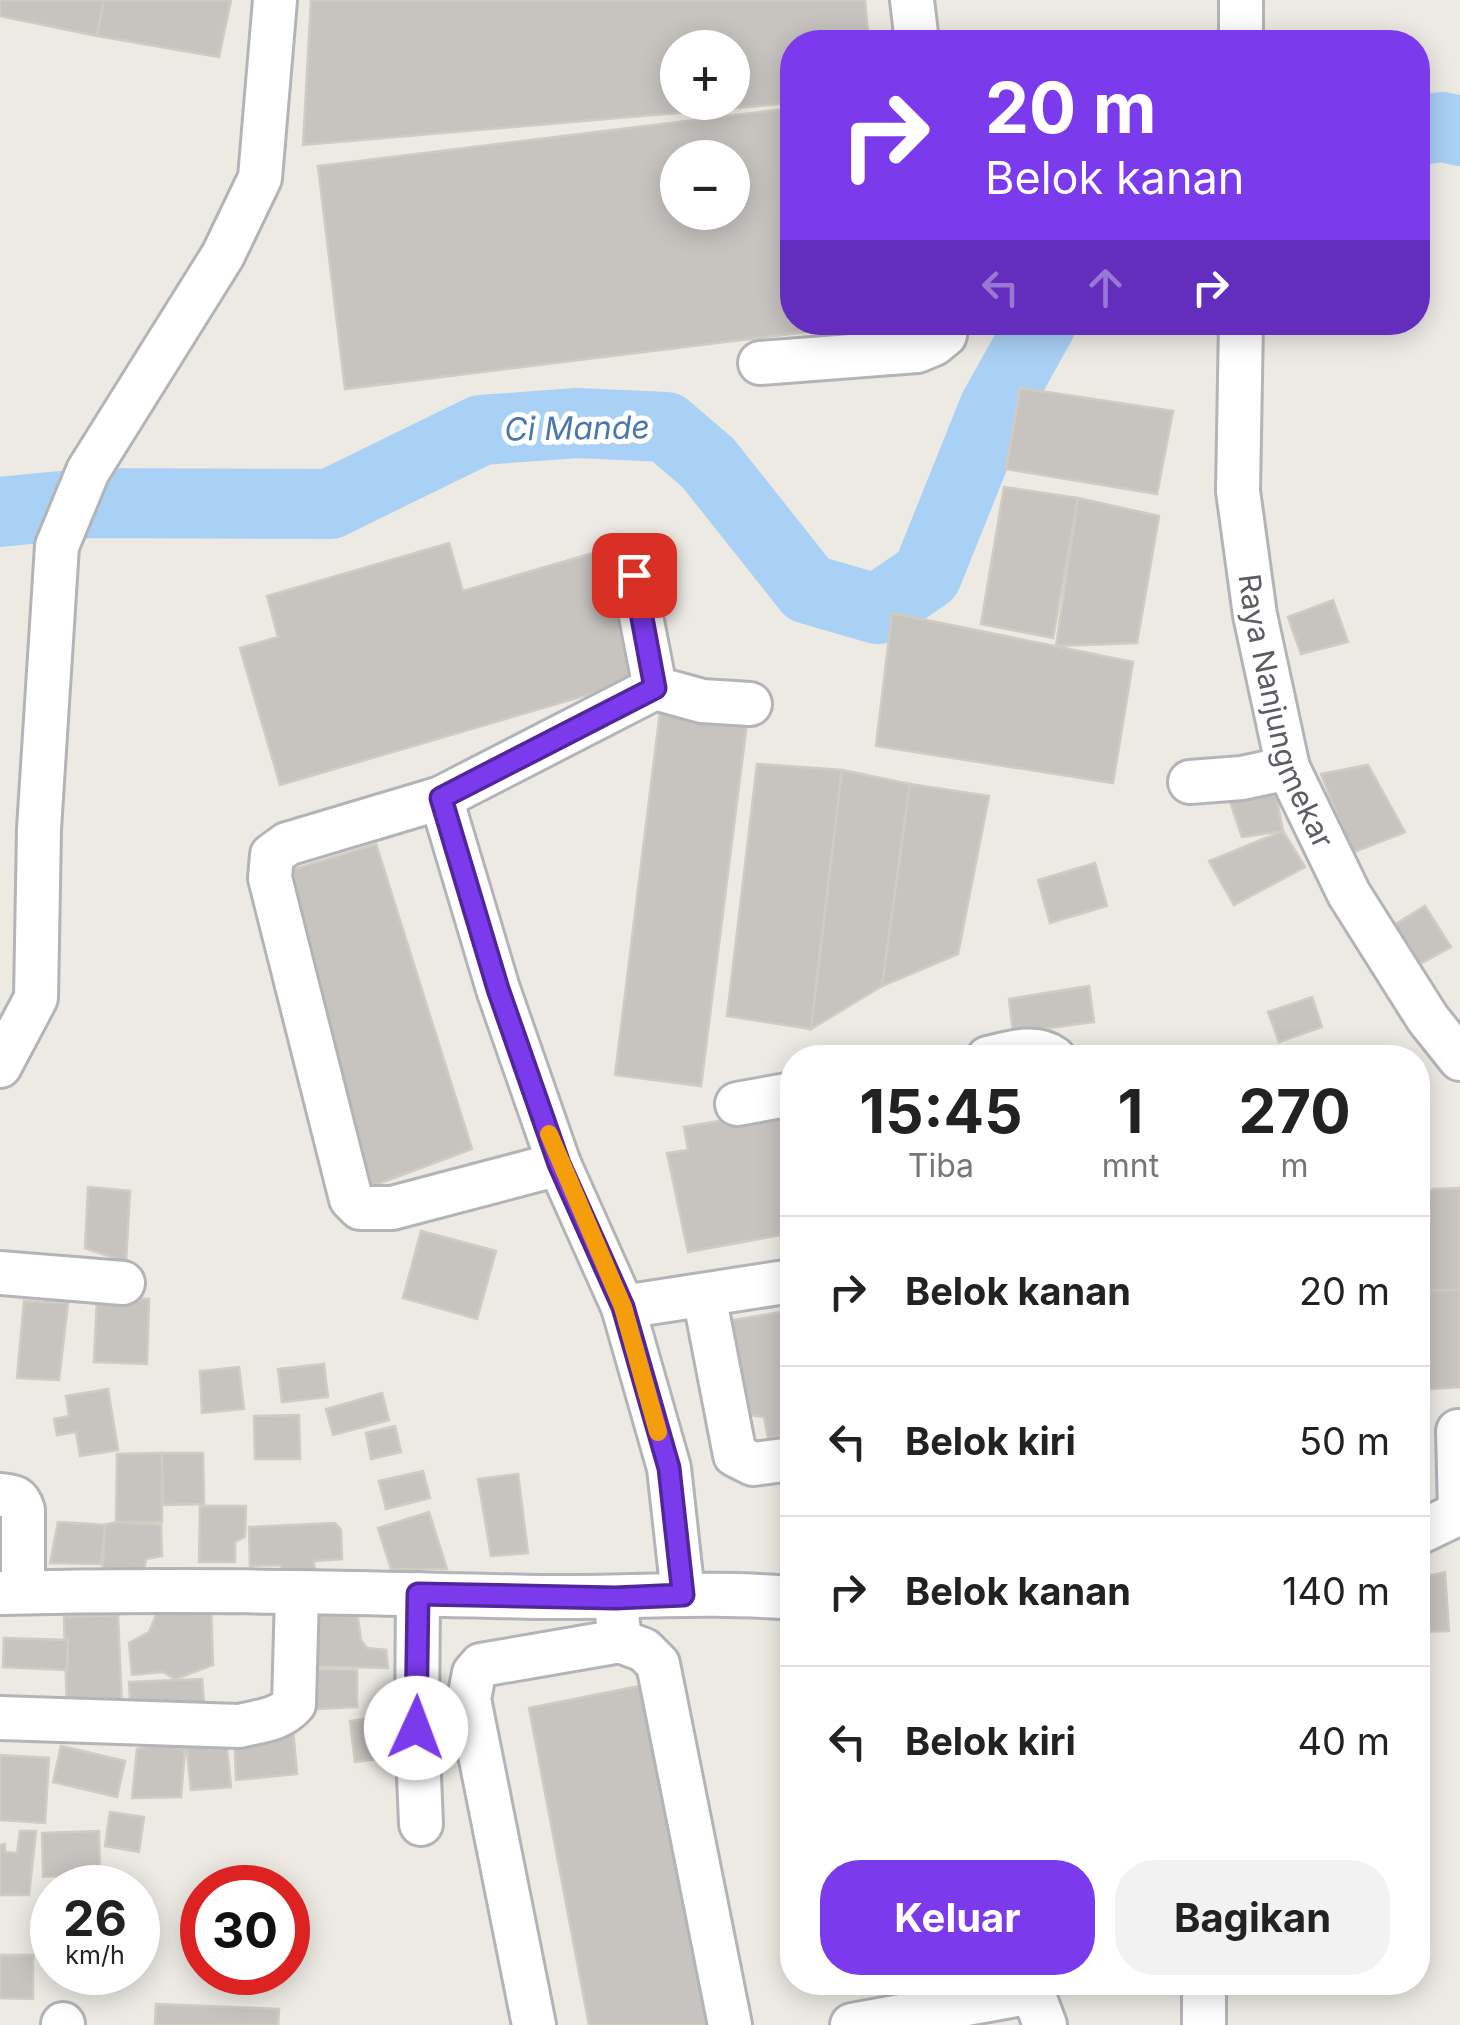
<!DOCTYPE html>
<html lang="id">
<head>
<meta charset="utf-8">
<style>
  body { margin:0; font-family:Inter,sans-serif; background:#f2f2f2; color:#222; height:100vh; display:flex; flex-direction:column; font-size:38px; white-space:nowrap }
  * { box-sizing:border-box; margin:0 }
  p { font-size:32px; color:#767676 }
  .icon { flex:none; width:55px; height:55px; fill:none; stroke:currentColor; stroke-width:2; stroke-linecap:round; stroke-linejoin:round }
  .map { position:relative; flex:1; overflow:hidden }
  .panel { position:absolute; left:780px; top:1045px; width:650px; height:950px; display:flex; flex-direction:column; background:#fff; border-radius:40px; box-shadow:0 5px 25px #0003 }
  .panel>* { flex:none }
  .guide { position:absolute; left:780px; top:30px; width:650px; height:305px; border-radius:40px; box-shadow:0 5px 25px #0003; background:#7c3aed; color:#fff; overflow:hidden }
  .controls { position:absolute; left:660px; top:30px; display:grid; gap:20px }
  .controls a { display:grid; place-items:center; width:90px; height:90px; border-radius:50%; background:#fff; box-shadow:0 5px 25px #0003; font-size:50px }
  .speed { position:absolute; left:30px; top:1865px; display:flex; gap:20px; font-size:50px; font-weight:700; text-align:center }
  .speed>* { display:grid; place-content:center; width:130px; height:130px; border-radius:50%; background:#fff; box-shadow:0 5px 25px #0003; line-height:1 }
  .speed small { font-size:25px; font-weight:400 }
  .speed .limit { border:15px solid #d22; background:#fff; color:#111 }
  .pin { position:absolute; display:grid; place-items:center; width:85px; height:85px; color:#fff; margin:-42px; border-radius:20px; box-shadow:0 5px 15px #0006 }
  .me { position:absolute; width:110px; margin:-55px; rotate:2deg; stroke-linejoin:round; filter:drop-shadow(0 0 8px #0008) }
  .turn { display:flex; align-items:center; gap:35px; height:210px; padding:0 40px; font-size:45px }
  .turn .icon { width:130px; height:130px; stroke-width:2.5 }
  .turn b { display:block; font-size:70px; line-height:85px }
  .lanes { display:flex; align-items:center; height:95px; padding:0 40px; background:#0003; justify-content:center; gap:50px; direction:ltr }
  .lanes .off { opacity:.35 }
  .eta { display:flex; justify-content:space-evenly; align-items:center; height:170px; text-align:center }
  .eta b { font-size:60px; font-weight:700; line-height:70px }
  .button { display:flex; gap:20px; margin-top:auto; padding:20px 40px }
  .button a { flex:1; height:115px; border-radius:40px; background:#7c3aed; color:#fff; font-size:40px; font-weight:700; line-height:115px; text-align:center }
  .button a+a { background:#f2f2f2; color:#222 }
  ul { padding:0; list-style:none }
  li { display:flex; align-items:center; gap:30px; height:150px; padding:0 40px; border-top:2px solid #e0e0e0 }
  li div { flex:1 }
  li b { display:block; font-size:38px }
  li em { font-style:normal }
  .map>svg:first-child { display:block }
</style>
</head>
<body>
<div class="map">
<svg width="1460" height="2025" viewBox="0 0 1460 2025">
  <rect width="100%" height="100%" fill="#eceae3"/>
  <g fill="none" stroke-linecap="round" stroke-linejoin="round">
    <!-- river -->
    <g stroke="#a9d0f5" stroke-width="70">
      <polyline points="1418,130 1443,127 1460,131"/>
      <polyline points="0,512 91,503 330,504 481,430 577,423 666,427 708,463 808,589 877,609 927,575 994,408 1042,322"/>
    </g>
  </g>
  <!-- building -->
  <g fill="#c7c4c0" stroke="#d0ccc2" stroke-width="2.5" fill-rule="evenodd">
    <polygon points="0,0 104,0 97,36 0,16"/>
    <polygon points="104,0 231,0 219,57 97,36"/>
    <path d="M311 0H865L869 42H792V103L303 145ZM678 48H732V102H678Z"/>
    <path d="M792 108V322H887L345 389 318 166ZM678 158H732V212H678Z"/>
    <polygon points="1020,388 1173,411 1157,494 1006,469"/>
    <polygon points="1004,487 1078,498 1053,638 981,624"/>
    <polygon points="1078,498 1159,516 1137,643 1056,646"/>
    <polygon points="449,543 463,591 617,546 649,677 280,785 240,648 278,637 267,596"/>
    <polygon points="1333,600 1348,642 1301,654 1288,617"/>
    <polygon points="892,613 1133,662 1113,783 876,746"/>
    <polygon points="660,712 747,723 701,1086 615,1075"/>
    <polygon points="757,764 842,770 811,1029 727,1016"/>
    <polygon points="1368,765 1405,832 1352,853 1321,774"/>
    <polygon points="842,770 910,784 882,986 811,1029"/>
    <polygon points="910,784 989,796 958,954 882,986"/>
    <polygon points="1274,785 1283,831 1242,837 1228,796"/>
    <polygon points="1283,831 1305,867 1234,905 1209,861"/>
    <polygon points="376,844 472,1149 364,1189 272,876"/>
    <polygon points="1095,863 1107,906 1050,923 1038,880"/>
    <polygon points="1425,906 1451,947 1418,965 1394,925"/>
    <polygon points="1089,986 1094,1022 1013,1033 1009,999"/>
    <polygon points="1312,997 1322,1027 1279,1042 1268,1012"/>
    <polygon points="792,1108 792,1233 688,1252 667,1153 688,1150 684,1127"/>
    <polygon points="88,1187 130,1191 126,1262 85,1248"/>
    <polygon points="1460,1188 1460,1290 1418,1291 1418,1206 1433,1189"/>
    <polygon points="421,1231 496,1251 477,1319 403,1298"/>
    <polygon points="1460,1290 1460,1387 1418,1390 1418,1291"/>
    <polygon points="97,1297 149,1299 147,1364 94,1362"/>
    <polygon points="24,1301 68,1303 59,1380 17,1378"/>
    <polygon points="792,1310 792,1434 768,1438 764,1417 741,1414 728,1321"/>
    <polygon points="324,1364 328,1397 282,1402 278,1369"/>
    <polygon points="239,1367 244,1409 202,1413 200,1371"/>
    <polygon points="108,1389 118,1450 80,1456 76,1432 57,1435 54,1419 69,1416 66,1396"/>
    <polygon points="382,1393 389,1420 333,1435 326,1409"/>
    <polygon points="299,1415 300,1459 255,1459 254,1416"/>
    <polygon points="395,1426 401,1452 371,1459 366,1433"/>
    <polygon points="162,1453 162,1522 116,1522 117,1454"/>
    <polygon points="162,1453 203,1453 204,1504 163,1505"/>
    <polygon points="423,1471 430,1498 386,1509 379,1481"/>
    <polygon points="518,1474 528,1553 491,1556 478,1479"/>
    <polygon points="200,1506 246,1506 245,1537 235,1542 235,1562 199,1562"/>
    <polygon points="429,1512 447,1569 391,1569 378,1528"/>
    <polygon points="58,1522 105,1525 101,1564 50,1563"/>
    <polygon points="116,1522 161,1525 162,1556 146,1559 143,1576 102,1576 105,1525"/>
    <polygon points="335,1523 341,1530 342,1559 314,1561 315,1575 281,1576 281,1565 250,1566 249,1527"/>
    <polygon points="1445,1572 1449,1631 1418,1632 1418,1578"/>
    <polygon points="309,1597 355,1598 361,1640 367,1648 386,1650 388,1668 308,1666"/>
    <polygon points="211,1606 213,1665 175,1679 163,1672 132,1675 129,1643 149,1632 159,1608"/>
    <polygon points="118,1615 122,1708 67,1711 64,1617"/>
    <polygon points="4,1638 68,1640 67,1670 3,1667"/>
    <polygon points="302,1669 357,1670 357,1707 296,1710"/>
    <polygon points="202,1679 205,1716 131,1717 129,1682"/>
    <polygon points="644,1685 709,2025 589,2025 529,1708"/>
    <polygon points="395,1715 400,1756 355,1762 350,1721"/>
    <polygon points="292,1717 297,1774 236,1780 234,1729"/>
    <polygon points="151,1733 186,1738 181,1797 132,1798 137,1749 151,1745"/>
    <polygon points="226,1738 231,1787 191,1790 186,1742"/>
    <polygon points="61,1746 125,1761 117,1797 53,1782"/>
    <polygon points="0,1755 49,1758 45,1823 0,1820"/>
    <polygon points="110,1812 144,1817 139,1852 105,1846"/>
    <polygon points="20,1831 36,1831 29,1895 0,1895 0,1845 5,1844 5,1852 17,1853"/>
    <polygon points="99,1831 100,1871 80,1872 81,1888 58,1888 58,1876 43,1877 42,1833"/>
    <polygon points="0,1955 33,1955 33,1999 0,1998"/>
    <polygon points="156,2004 279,2009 278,2025 155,2025"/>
  </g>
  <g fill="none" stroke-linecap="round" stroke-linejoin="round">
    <!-- minor casing -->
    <g stroke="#b3b4b8" stroke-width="48">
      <g id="minor">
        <polyline points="912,0 917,42"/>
        <polyline points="1241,0 1241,42"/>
        <path id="s1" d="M1241 322 1238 491 1255 615 1288 768 1349 894 1428 1019 1460 1059"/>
        <polyline points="760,363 917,351 934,344 945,335 947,322"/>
        <polyline points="633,575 655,688"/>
        <polyline points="1190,782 1242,778 1288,768"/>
        <polyline points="441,798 498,989 559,1164 623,1307 669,1468 683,1595"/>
        <path d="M988 1058C1010 1053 1035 1044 1054 1058"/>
        <polyline points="0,1066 36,998 39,829 57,546 88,471 223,255 260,178 275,0"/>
        <polyline points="737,1104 792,1094"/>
        <polyline points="559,1164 392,1208 360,1208 351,1199 270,878 272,855 287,844 441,798 655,688 702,701 750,704"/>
        <polyline points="0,1273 123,1283"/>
        <polyline points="704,1295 735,1455 753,1464 792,1459"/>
        <polyline points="623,1307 792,1281"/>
        <path d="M0 1495C13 1496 19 1496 23 1510V1592"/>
        <polyline points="1418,1533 1460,1513 1458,1431"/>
        <path d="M0 1593C180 1588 361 1593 541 1597 625 1598 709 1591 792 1598"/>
        <polyline points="418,1594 417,1728 421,1824"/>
        <polyline points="617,1614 620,1641 644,1650 658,1664 730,2025"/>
        <path d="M0 1718 239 1726C260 1721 280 1720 294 1704L297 1594"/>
        <polyline points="1204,1982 1204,2025"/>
        <polyline points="63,2024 63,2025"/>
        <polyline points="534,2025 469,1699 474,1673 481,1665 620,1641"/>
        <polyline points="852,2025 1021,1994 1036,2001 1045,2025"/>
      </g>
    </g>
    <!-- minor -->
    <use href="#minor" stroke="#fff" stroke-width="42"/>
  </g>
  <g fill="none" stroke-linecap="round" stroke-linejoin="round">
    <!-- route casing -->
    <g stroke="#51269a" stroke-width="25">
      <polyline id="route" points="416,1728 418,1594 615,1598 683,1595 669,1468 623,1307 559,1164 498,989 441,798 655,688 634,575"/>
    </g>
    <!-- route -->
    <use href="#route" stroke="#7c3aed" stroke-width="18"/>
    <!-- slow -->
    <polyline stroke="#f59e0b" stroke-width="18" points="549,1134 623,1307 658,1432"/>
  </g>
  <g text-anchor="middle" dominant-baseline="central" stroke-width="10" stroke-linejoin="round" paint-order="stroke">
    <!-- street labels -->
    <g font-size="30" fill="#5b5d62" stroke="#fff">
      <text stroke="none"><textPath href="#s1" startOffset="395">Raya Nanjungmekar</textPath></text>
    </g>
    <!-- water labels -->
    <g font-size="32" font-style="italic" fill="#4c77ad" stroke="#fff">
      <text transform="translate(577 428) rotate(-1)">Ci Mande</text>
    </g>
  </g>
</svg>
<div class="controls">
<a>+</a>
<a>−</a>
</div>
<div class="speed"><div>26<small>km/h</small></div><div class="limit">30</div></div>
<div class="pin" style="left:634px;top:575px;background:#d93025"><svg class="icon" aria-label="arrive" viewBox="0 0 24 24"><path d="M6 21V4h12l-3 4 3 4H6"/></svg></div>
<svg class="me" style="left:416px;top:1728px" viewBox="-20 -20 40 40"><circle r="19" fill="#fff"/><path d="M0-13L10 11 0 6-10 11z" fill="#7c3aed"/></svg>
<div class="guide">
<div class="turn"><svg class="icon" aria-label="right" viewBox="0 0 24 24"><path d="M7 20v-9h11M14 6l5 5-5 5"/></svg><div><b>20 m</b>Belok kanan</div></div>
<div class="lanes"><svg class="icon off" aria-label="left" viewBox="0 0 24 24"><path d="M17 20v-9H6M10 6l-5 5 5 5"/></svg><svg class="icon off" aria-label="ahead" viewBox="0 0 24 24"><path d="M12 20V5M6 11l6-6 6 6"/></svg><svg class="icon" aria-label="right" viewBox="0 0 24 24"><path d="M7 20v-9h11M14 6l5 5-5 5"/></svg></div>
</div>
<section class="panel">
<div class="eta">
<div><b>15:45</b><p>Tiba</p></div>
<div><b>1</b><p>mnt</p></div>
<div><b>270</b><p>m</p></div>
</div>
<ul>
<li><svg class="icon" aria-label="right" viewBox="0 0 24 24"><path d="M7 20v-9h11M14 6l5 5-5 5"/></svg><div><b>Belok kanan</b></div><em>20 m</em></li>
<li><svg class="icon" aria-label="left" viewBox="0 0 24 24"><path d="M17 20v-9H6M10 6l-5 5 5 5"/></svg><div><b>Belok kiri</b></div><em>50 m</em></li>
<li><svg class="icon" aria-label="right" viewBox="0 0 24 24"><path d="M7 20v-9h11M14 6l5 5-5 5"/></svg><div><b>Belok kanan</b></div><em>140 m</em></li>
<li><svg class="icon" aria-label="left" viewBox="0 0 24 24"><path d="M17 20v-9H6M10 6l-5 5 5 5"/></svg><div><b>Belok kiri</b></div><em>40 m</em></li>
</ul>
<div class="button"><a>Keluar</a><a>Bagikan</a></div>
</section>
</div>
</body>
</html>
